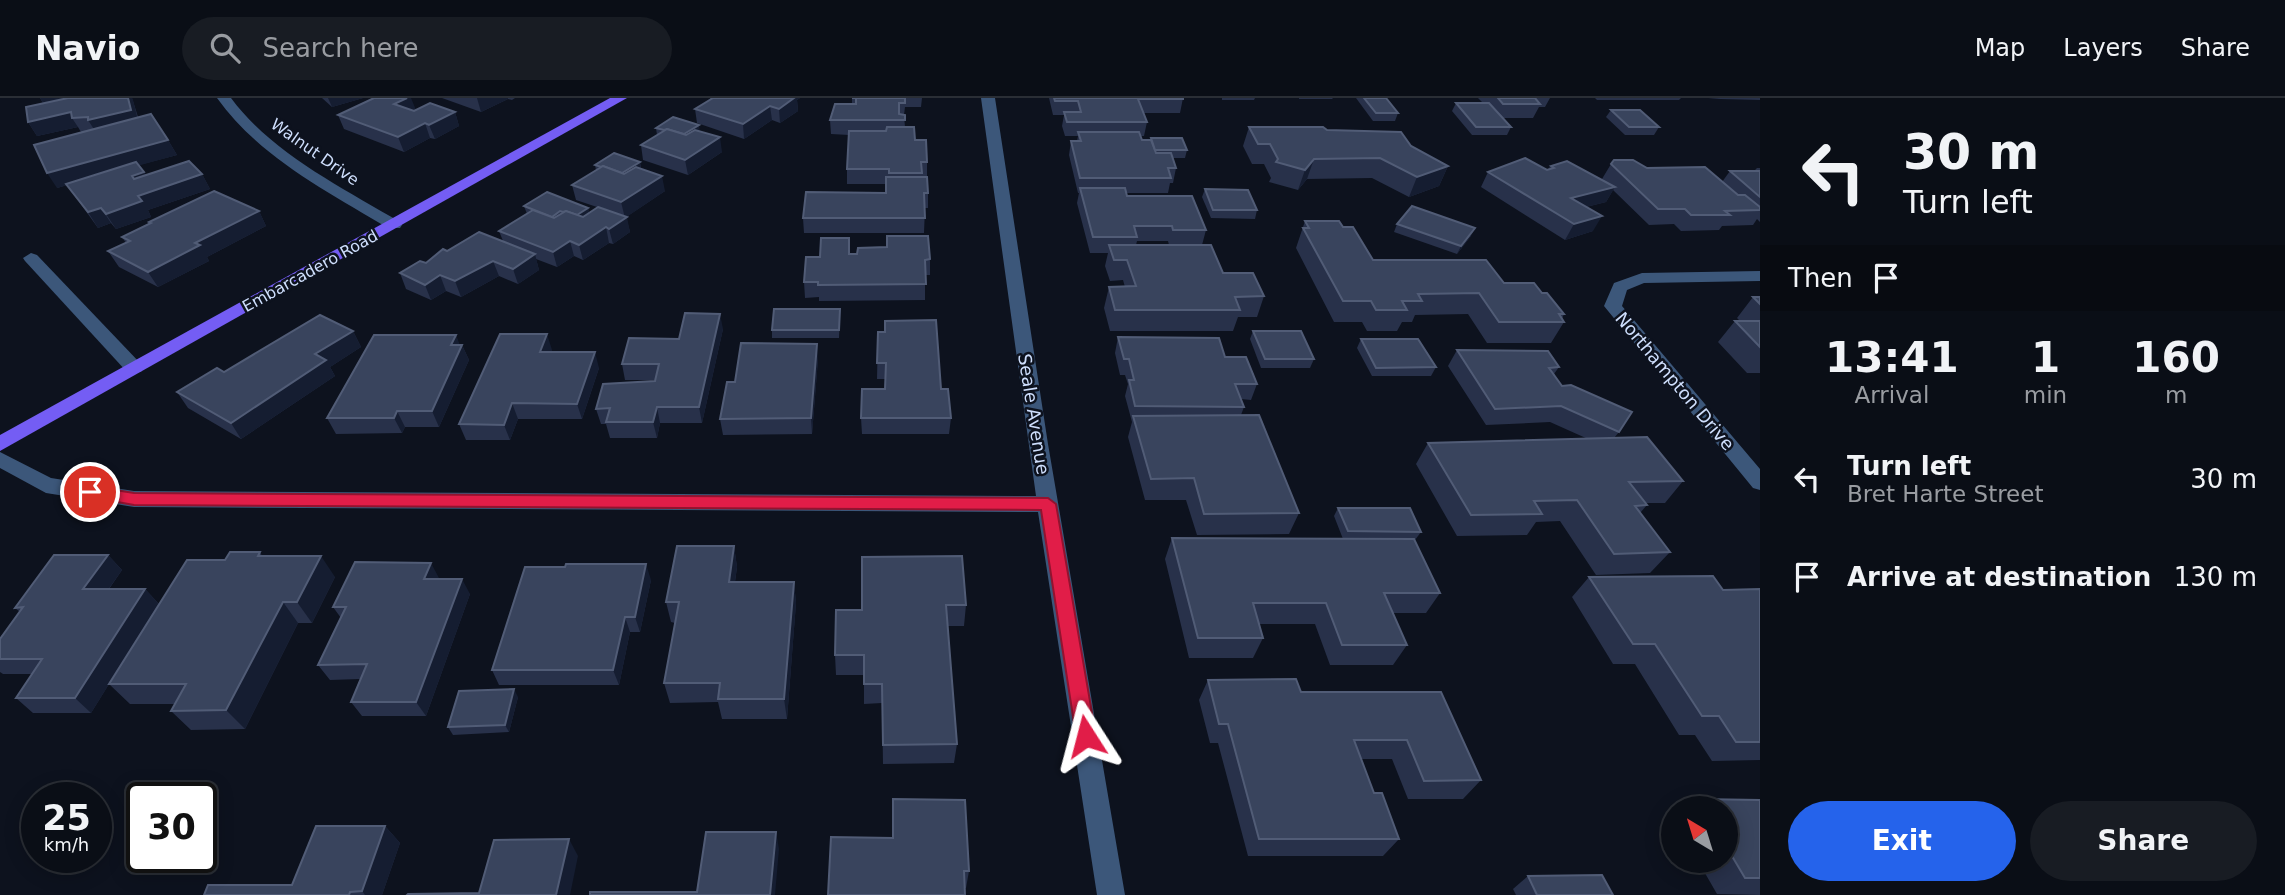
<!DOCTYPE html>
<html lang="en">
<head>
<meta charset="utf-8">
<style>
  body { margin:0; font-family:"DejaVu Sans",sans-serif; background:#181c23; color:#f1f3f6; height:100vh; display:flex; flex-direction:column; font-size:26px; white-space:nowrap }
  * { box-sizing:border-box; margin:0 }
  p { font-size:23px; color:#999ca1 }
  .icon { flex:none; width:38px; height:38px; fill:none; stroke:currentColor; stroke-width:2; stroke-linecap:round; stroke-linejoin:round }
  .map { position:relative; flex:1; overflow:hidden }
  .sheet { display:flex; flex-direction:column; background:#0a0e16; width:525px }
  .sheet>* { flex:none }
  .top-card { background:#0a0e16; color:#f1f3f6; overflow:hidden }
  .needle { width:46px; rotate:322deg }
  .tools { position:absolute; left:1661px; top:698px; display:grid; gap:14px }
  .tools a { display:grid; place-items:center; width:77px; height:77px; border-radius:50%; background:#0a0e16; box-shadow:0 4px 18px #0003,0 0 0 2px #2a2e35; font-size:35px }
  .speed { position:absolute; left:21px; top:684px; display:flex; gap:14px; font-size:35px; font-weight:700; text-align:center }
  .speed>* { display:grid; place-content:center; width:91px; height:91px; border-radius:50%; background:#0a0e16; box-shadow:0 4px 18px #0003,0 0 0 2px #2a2e35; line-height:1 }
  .speed small { font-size:18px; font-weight:400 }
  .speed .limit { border:4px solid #111; border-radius:10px; background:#fff; color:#111 }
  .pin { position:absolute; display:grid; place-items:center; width:60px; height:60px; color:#fff; margin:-30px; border:4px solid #fff; border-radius:50%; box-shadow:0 2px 7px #0007 }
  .me { position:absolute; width:77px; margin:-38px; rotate:351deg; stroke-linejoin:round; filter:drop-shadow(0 0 5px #0008) }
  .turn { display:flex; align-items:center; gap:24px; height:147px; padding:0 28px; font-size:32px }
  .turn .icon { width:91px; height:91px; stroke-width:2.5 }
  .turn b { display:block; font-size:49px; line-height:60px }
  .then { display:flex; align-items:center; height:66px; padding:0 28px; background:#0003; gap:14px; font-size:26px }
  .eta { display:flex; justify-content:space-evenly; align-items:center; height:119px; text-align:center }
  .eta b { font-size:42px; font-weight:800; line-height:49px }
  .button { display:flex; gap:14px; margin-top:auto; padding:14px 28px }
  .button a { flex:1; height:80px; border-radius:42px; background:#2563eb; color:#fff; font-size:28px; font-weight:800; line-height:80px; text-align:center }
  .button a+a { background:#181c23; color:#f1f3f6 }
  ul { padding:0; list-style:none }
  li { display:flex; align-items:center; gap:21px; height:98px; padding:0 28px }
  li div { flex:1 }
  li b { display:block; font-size:26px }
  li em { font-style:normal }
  header { display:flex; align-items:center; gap:42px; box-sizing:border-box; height:98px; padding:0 35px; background:#0a0e16; border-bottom:2px solid #2a2e35 }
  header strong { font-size:33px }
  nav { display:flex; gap:38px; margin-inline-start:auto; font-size:24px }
  .search { width:490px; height:63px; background:#181c23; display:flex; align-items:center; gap:18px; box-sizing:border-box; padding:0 24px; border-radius:38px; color:#999ca1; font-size:26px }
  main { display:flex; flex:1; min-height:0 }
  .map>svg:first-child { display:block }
</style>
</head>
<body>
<header>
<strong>Navio</strong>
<div class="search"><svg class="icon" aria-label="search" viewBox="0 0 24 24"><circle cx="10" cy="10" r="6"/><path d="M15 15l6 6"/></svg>Search here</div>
<nav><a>Map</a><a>Layers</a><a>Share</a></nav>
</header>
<main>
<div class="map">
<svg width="1760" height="797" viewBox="0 0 1760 797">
  <rect width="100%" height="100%" fill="#0d121e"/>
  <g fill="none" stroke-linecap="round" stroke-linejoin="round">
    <!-- minor -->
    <g fill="#3c577a" fill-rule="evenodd">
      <path d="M217 0H231C272 55 341 89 400 124L402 127 400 130H388C328 94 259 59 217 0Z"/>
      <polygon points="981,0 995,0 1048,346 1125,797 1097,797 1038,414 134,409 46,395 0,370 0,354 51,380 134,393 1036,398"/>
      <polygon points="31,155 37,157 141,266 143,270 141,274 127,274 25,163 23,160"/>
      <polygon points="1760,173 1760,183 1644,185 1627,192 1622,208 1760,371 1760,392 1753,390 1604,208 1614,185 1642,175"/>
    </g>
    <!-- major -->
    <polygon fill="#745df4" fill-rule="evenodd" points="610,0 627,0 0,353 0,337"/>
  </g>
  <!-- wall -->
  <g fill="#28314a" fill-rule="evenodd">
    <polygon points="40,0 132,0 138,19 168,42 177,57 139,67 146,77 202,76 210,91 148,112 151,119 116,131 111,125 98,130 67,87 57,90 84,34 81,34 78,29 37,38 28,24 43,5"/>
    <polygon points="322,0 363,0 332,9"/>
    <polygon points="442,0 515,0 512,2 508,1 481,14"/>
    <polygon points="710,0 800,0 797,2 798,13 780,25 772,22 744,41 697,25 695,11 710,2"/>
    <polygon points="852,0 922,0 921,9 905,9 904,17 905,29 915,42 927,64 927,79 928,95 928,110 925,110 924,135 804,135 803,120 886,95 886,86 847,86 847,71 849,37 831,36 830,22 852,6"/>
    <path d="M1049 0H1183L1180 15H1143L1147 24 1144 38H1141L1142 42H1151V40L1187 52 1185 60H1173L1176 70 1173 85H1170L1168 95H1126L1127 98 1206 132 1202 147 1223 175 1264 198 1257 219H1238L1233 233H1110L1104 210 1109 189H1125L1123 182 1110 183 1105 168 1108 155H1090L1077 105 1079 95H1078L1069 57 1071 43H1077L1078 38H1065L1062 28 1064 17H1053ZM1137 143H1168L1169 147H1136Z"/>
    <polygon points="1222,0 1255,0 1254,2 1222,2"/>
    <polygon points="1299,0 1333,0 1332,1 1299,1"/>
    <polygon points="1356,0 1386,0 1398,15 1395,23 1373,23"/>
    <polygon points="1478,0 1550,0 1545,9 1539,9 1533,20 1503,20 1511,29 1507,37 1472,37 1452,13 1456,5 1483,5"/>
    <polygon points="1595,0 1681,0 1679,2 1597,2"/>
    <polygon points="1708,0 1760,0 1760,2 1720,1"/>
    <polygon points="416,12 455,14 459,28 435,41 430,40 404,54 344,31 338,17"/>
    <polygon points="1611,12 1659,29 1654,37 1625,37 1606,19"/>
    <polygon points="1249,29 1327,32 1411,48 1448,68 1439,88 1409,99 1372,80 1307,81 1298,92 1269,84 1271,80 1264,66 1252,66 1243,48"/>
    <polygon points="656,30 699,33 722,54 688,77 643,62 641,47 657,37"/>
    <polygon points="640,64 641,70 665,93 626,119 630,134 613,146 609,145 583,162 574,158 557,169 536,161 539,172 518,186 499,178 461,199 446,193 431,202 406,191 400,175 426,165 447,153 503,143 499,133 527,116 524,108 588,110 589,115 597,109 576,102 572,87 596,72 595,67"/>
    <polygon points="1611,66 1647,70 1722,84 1730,73 1754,73 1757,70 1760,70 1760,124 1757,121 1753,127 1722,128 1719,132 1681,133 1674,126 1649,127 1613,92 1606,104 1586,109 1593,133 1565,142 1481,89 1488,74 1547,72 1551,68 1604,82 1602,81"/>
    <polygon points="1205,91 1257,112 1255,121 1211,120 1202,99"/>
    <polygon points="259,113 266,128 207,159 209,163 158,189 119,169 108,153 126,145 122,139 150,126 149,124"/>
    <polygon points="1305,123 1343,129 1373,162 1504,185 1542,195 1564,216 1562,221 1564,224 1551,245 1487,245 1468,216 1415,217 1412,224 1402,224 1397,233 1367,233 1362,224 1334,224 1296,150"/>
    <polygon points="1397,126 1471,138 1457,156 1394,134"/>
    <polygon points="850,156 930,161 930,177 925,177 925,202 819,203 819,199 805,200 804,184 820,159"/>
    <polygon points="1753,199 1760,199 1760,275 1747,275 1718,244 1735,223 1740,223 1737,220"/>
    <polygon points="840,220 839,240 772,240 772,232"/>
    <polygon points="723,231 702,325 660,325 657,340 610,340 606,326 601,326 596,311 655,283 655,282 625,282 622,266 679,241"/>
    <polygon points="353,233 361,249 330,269 335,278 241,341 188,310 177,294 224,274"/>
    <polygon points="1253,233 1314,261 1310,270 1261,270 1250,241"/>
    <polygon points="878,234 941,291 951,320 949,336 862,336 861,320 885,291 886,281 877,281"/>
    <polygon points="456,237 459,247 462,247 469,262 439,329 405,329 402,335 336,336 327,320"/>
    <polygon points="1118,239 1225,259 1257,286 1251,302 1241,301 1244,309 1241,317 1299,415 1289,436 1197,437 1186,402 1145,402 1128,339 1132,324 1125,298 1128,286 1125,277 1120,277 1115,255"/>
    <polygon points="1361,241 1436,269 1431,278 1372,278 1357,250"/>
    <polygon points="552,252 551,254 599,270 582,321 518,321 510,342 466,342 459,326"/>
    <polygon points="1457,252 1559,269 1554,276 1562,288 1619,334 1614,340 1683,383 1665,405 1645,405 1647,407 1640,415 1670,454 1650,475 1596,477 1560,423 1536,424 1527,437 1457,438 1416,366 1428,345 1588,341 1550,324 1486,327 1448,268"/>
    <polygon points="818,261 812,336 723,337 720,321 735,284"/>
    <polygon points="1338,410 1421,434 1415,442 1440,495 1426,515 1393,515 1407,547 1393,567 1330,567 1315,526 1259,526 1263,540 1253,560 1189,560 1165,461 1172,440 1343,441 1334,418"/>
    <polygon points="734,448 737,469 735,484 794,484 796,505 787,621 722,621 718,604 670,605 664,585 675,525 671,524 666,504"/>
    <polygon points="260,454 262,458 335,479 312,525 298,525 245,631 191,632 171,613 175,606 130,606 109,586 91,615 33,615 16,600 32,576 3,576 0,574 0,541 20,514 15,510 108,457 122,472 109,491 145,491 159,506 225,462"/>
    <polygon points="862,459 966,507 964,528 948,528 957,646 954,665 883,666 882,605 864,606 864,577 836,577 835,557 862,512"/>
    <polygon points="1589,479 1723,492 1760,491 1760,662 1712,663 1695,637 1679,637 1635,566 1613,566 1572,499"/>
    <polygon points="439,480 470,496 426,618 362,618 351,604 360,581 330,582 318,567 341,520 333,509"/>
    <polygon points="651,482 640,534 630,534 619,587 499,587 492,572"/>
    <polygon points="1208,582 1301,594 1441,594 1481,682 1463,701 1408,701 1392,661 1361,661 1374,695 1399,741 1383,758 1248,758 1218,645 1210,645 1199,602"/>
    <polygon points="518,599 509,634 453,637 448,629"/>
    <polygon points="1698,701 1760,702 1760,797 1717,796 1698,763 1726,763 1726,710 1685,710"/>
    <polygon points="385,728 400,745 382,797 204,797 292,787"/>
    <polygon points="831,739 969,773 966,790 965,790"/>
    <polygon points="1528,778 1613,797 1516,797 1513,791"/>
  </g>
  <!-- shaded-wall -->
  <g fill="#151d31">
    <polygon points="40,0 92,0 45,8"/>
    <polygon points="128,0 132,0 133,2 139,26 97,36 88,22"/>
    <polygon points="328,0 363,0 332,9"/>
    <polygon points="407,0 411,0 416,12 399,20 394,6"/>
    <polygon points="477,0 508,0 508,1 481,14"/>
    <polygon points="792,0 800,0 797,2 798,13 780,25 779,11"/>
    <polygon points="770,8 772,22 744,41 743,26"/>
    <polygon points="71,14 72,20 78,29 37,38 28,24"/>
    <polygon points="455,14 459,28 435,41 429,27"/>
    <polygon points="425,25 430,40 404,54 398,39"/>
    <polygon points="699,27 700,35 681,38"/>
    <polygon points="720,39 722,54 688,77 685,62"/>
    <polygon points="168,42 177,57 57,90 47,75"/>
    <polygon points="1314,61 1307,81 1298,92 1305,72"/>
    <polygon points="640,64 641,72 622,84 620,76"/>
    <polygon points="1448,68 1439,88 1409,99 1417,79"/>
    <polygon points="144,74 153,89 141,93 132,78"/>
    <polygon points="202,76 210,91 148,112 151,119 116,131 106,116 138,98"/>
    <polygon points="662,78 665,93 625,120 621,104"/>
    <polygon points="1615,89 1606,104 1562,115 1571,100"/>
    <polygon points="101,110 111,125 98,130 88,114"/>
    <polygon points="588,110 590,118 576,126 574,118"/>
    <polygon points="259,113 266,128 207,159 209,163 158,189 148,174 195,145"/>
    <polygon points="1602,118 1593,133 1565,142 1574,126"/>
    <polygon points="627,119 630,134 613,146 609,131"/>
    <polygon points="606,129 609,145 583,162 579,147"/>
    <polygon points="1475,130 1471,138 1457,156 1461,148"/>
    <polygon points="570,143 574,158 557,169 553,154"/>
    <polygon points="535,156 539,172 518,186 513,171"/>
    <polygon points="493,163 499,178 461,199 455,183"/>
    <polygon points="440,177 446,193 431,202 425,187"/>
    <polygon points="720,216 723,231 702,325 699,309"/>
    <polygon points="353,233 361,249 330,269 335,278 241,341 231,325 315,256"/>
    <polygon points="547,236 552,252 545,270 540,254"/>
    <polygon points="456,237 461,250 462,247 469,262 439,329 432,313 451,247"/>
    <polygon points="817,246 818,261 812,336 811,320"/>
    <polygon points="595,254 599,270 582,321 577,306"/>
    <polygon points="512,305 518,321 510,342 504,327"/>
    <polygon points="657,309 660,325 657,340 653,324"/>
    <polygon points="397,313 405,329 402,335 394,320"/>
    <polygon points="734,448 737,469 732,504 729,484"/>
    <polygon points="108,457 122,472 98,506 83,491"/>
    <polygon points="321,458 335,479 312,525 297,504"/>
    <polygon points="431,465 439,480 432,496 424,481"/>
    <polygon points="646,466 651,482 640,534 635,519"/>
    <polygon points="462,481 470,496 426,618 416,604"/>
    <polygon points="794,484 796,505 787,621 784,601"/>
    <polygon points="145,491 159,506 91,615 75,600"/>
    <polygon points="283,504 298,525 245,631 226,612"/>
    <polygon points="625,519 630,534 619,587 613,572"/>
    <polygon points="514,591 518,599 509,634 505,627"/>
    <polygon points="385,728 400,745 382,797 365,797 362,793"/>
    <polygon points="776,734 779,751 775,797 770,797"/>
    <polygon points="569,741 578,758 570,797 556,797"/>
  </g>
  <!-- building -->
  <g fill="#39445d" stroke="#515c76" stroke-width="2">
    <polygon points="68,0 128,0 131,12 88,22 88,19 72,20 71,14 28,24 26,9"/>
    <polygon points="374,0 407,0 394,6 414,13 430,5 455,14 429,27 425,25 398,39 338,17"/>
    <polygon points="713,0 794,0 779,11 770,8 743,26 695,11"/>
    <polygon points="852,0 905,0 905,5 899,5 899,16 905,17 905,22 830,22 835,6 856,6 856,0"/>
    <polygon points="1054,0 1183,0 1183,1 1138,1 1147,24 1067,24 1064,14 1081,14 1078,3 1055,3"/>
    <polygon points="1364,0 1386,0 1398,15 1376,15"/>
    <polygon points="1498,0 1535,0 1540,6 1503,6"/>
    <polygon points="1456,5 1489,5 1511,29 1476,29"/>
    <polygon points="1611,12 1640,12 1659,29 1629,29"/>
    <polygon points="151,16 168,42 47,75 34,47"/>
    <polygon points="673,19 699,27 684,36 667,31 664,32 656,30"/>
    <polygon points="887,29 914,29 915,42 926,42 927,64 921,64 922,75 889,75 889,71 847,71 849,33 886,33"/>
    <polygon points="1249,29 1323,29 1327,32 1401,34 1411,48 1448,68 1417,79 1380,60 1314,61 1305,72 1276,64 1278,61 1270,46 1258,46"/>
    <polygon points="667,31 686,37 695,32 720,39 685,62 641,47"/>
    <polygon points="1078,34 1139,34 1142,42 1151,42 1156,55 1171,55 1176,70 1168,70 1171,80 1080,80 1071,43 1081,43"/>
    <polygon points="1151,40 1182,40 1187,52 1155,52"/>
    <polygon points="614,55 640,64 622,75 603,68 601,69 595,67"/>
    <polygon points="1525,60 1547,72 1554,70 1551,68 1567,63 1615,89 1571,100 1602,118 1574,126 1488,74"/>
    <polygon points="1614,62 1633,62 1647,70 1705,69 1738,97 1745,97 1760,109 1760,112 1725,113 1730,117 1691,117 1685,111 1658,111 1611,66"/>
    <polygon points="189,63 202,76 138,98 142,103 106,116 101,110 88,114 66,86 136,64 144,74 132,78 134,81"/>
    <polygon points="603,68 624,76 636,69 662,78 621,104 572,87"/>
    <polygon points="1730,73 1760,73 1760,99"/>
    <polygon points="886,79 927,79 928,95 924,95 925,120 803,120 806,94 886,95"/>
    <polygon points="1080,90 1125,90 1127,98 1192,98 1206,132 1173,132 1172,128 1134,128 1137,139 1093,139"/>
    <polygon points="1205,91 1248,92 1257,112 1213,112"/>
    <polygon points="214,93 259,113 195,145 200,147 148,174 108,153 130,143 122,139 151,125 149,124"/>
    <polygon points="547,94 588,110 577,117 566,113 563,114 560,113 552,119 524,108"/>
    <polygon points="1412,108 1475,130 1461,148 1397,126"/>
    <polygon points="598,109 627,119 609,131 606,129 579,147 570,143 553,154 499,133 533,112 554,120 566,113 583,119"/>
    <polygon points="1305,123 1339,123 1343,129 1353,129 1373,162 1486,162 1504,185 1534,185 1542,195 1547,195 1564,216 1559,216 1564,224 1499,224 1479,195 1418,196 1422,203 1402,203 1407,212 1376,212 1371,203 1343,203 1303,130 1309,130"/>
    <polygon points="479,134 535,156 513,171 493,163 455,183 440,177 425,187 400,175 420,163 426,165 443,151 447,153"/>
    <polygon points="887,138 928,138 930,161 925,162 926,186 818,187 818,184 804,184 806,159 820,159 821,140 849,140 849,156 857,156 858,150 887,149"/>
    <polygon points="1109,147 1211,147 1223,175 1253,175 1264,198 1235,199 1240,212 1115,212 1109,189 1136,188 1127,162 1114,162"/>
    <polygon points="1753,199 1760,199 1760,206"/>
    <polygon points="774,211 840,211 839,232 772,232"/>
    <polygon points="685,215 720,216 699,309 657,309 653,324 606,324 610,310 596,311 603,286 655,283 659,266 622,266 629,240 679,241"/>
    <polygon points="320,217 353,233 315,256 326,262 231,325 177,294 217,270 224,274"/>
    <polygon points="936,222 941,291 948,291 951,320 861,320 862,291 885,291 886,265 877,265 878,234 885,234 885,223"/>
    <polygon points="1735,223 1760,223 1760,249"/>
    <polygon points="1253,233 1301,233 1314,261 1265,261"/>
    <polygon points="500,236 547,236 540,254 595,254 577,306 512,305 504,327 459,326"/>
    <polygon points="374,237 456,237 451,247 462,247 432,313 397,313 394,320 327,320"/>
    <polygon points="1118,239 1219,240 1225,259 1246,259 1257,286 1235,286 1244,309 1135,308 1129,282 1134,282 1129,261 1124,261"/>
    <polygon points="1361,241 1418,241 1436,269 1376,270"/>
    <polygon points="741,245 817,246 811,320 720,321 727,284 735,284"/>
    <polygon points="1457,252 1548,253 1559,269 1549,270 1562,288 1571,287 1632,314 1619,334 1561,308 1495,311"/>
    <polygon points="1259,317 1299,415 1204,416 1194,380 1151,381 1133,318"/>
    <polygon points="1647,339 1683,383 1629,384 1647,407 1635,408 1670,454 1614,456 1577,402 1534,403 1542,416 1471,417 1428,345"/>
    <polygon points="1338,410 1410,410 1421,434 1348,433"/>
    <polygon points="1172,440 1414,441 1440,495 1384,495 1407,547 1342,547 1326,505 1253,505 1263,540 1198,540"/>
    <polygon points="677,448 734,448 729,484 794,484 784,601 718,601 720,585 664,585 679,504 666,504"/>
    <polygon points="230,454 260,454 258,458 321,458 297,504 283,504 226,612 171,613 186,586 109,586 187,462 225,462"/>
    <polygon points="54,457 108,457 83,491 145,491 75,600 16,600 42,561 0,561 0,541 23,509 15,510"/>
    <polygon points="962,458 966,507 946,507 957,646 883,647 882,586 864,586 864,557 835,557 836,512 862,512 862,459"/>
    <polygon points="355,464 431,465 424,481 462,481 416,604 351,604 367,566 318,567 346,509 333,509"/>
    <polygon points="566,466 646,466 635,519 625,519 613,572 492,572 525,469 565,469"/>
    <polygon points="1713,478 1723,492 1760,491 1760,644 1736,644 1719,618 1702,618 1655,546 1633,546 1589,479"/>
    <polygon points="1296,581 1301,594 1441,594 1481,682 1424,683 1407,642 1354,642 1374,695 1382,695 1399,741 1259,741 1228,626 1219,626 1208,582"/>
    <polygon points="514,591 505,627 448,629 459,593"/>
    <polygon points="893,701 965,702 969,773 964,773 965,797 828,797 831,739 893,740"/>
    <polygon points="1698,701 1760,702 1760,780 1745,780 1726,748 1726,710 1703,710"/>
    <polygon points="316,728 385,728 362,793 350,794 349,797 204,797 208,787 292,787"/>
    <polygon points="706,734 776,734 770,797 590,797 590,794 697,794"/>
    <polygon points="569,741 556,797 407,797 408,796 479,795 494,742"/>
    <polygon points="1602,777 1613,797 1537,797 1528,778"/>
  </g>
  <!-- route -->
  <polygon fill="#e11d48" stroke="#92132f" stroke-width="2" points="90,388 134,395 1048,400 1056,406 1096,638 1093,644 1086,647 1079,644 1076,638 1041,412 134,407 84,398 82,394 84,390"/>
  <g text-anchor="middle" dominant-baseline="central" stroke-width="5" stroke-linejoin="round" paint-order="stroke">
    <!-- far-street labels -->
    <g font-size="16" fill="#cedefc" stroke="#0d121e">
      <text transform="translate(315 54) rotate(35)">Walnut Drive</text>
      <text transform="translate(310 173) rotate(-29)">Embarcadero Road</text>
    </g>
    <!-- street labels -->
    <g font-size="18" fill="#cedefc" stroke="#0d121e">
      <text transform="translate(1675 283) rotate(50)">Northampton Drive</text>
      <text transform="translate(1034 316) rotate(81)">Seale Avenue</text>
    </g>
  </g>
</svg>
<div class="tools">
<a><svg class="needle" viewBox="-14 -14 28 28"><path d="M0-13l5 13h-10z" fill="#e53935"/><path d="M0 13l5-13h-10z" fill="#999ca1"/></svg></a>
</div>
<div class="speed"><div>25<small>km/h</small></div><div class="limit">30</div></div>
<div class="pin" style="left:90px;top:394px;background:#d93025"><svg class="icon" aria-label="arrive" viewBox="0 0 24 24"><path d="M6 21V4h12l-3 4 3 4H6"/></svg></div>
<svg class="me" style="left:1086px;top:638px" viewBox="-20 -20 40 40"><path d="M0-17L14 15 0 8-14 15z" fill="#e11d48" stroke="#fff" stroke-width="4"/></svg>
</div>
<section class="sheet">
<div class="top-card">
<div class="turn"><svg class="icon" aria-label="left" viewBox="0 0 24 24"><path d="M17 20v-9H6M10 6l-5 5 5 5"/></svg><div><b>30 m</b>Turn left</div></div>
<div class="then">Then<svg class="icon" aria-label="arrive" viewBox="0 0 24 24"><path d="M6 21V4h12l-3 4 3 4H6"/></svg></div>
</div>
<div class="eta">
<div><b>13:41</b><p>Arrival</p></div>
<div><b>1</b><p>min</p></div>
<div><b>160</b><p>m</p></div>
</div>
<ul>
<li><svg class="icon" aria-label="left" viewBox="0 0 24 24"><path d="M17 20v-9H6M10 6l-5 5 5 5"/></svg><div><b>Turn left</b><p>Bret Harte Street</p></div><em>30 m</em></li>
<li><svg class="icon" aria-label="arrive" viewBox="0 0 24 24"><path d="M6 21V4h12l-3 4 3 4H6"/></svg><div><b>Arrive at destination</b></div><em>130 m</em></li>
</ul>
<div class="button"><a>Exit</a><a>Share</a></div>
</section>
</main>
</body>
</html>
